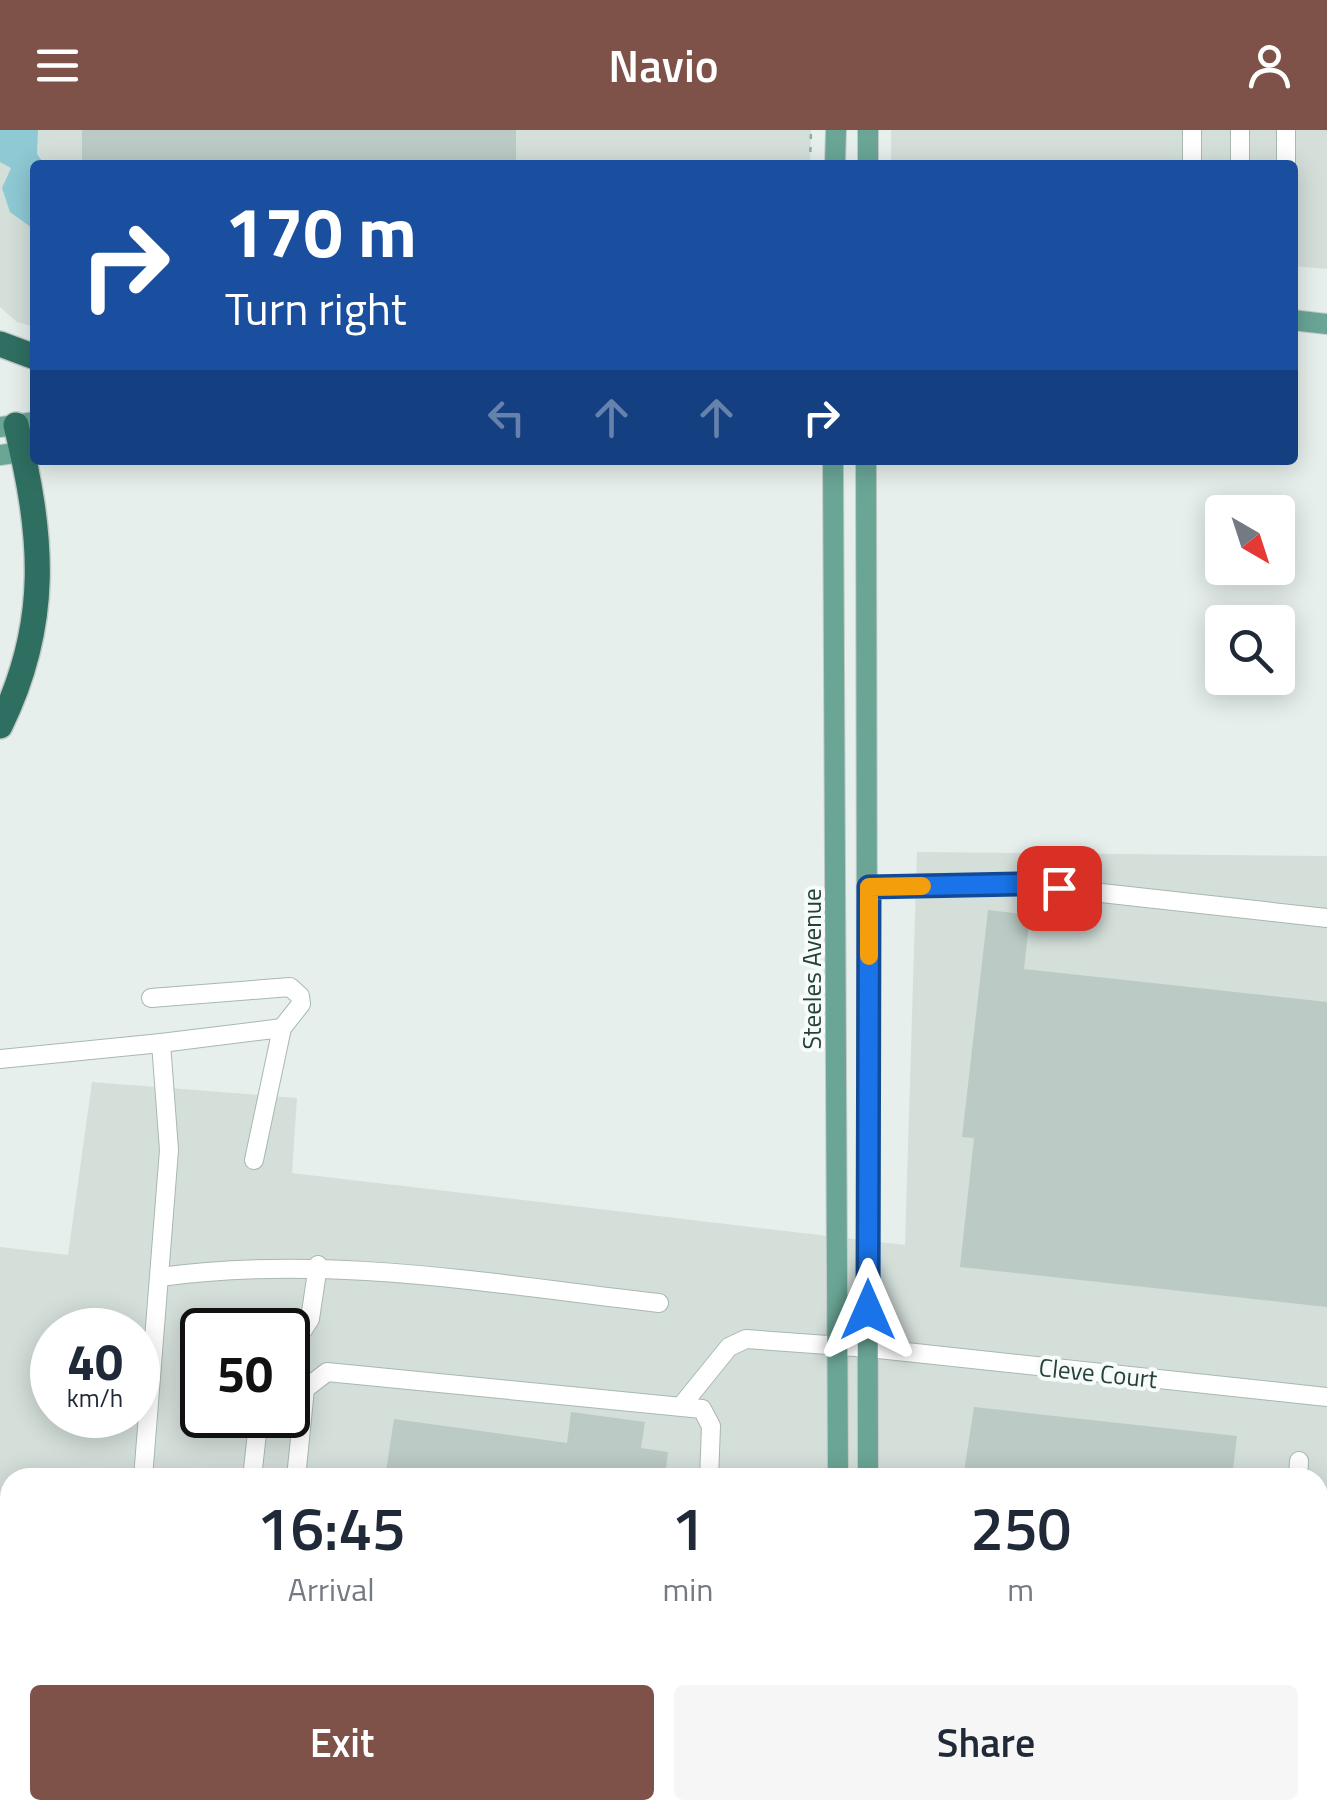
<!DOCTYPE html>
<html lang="en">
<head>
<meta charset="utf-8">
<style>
  body { margin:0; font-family:"Titillium Web",sans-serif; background:#f6f6f7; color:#1f2937; height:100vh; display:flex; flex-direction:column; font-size:38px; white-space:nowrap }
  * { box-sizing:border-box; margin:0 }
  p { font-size:32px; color:#747a83 }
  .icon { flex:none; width:55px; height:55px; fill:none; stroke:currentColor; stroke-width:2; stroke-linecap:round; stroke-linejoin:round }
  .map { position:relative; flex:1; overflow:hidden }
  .panel { position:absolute; left:0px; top:1338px; width:1328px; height:352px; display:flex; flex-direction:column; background:#fff; border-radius:30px 30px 0 0; box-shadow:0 5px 25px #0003 }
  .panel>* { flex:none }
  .banner { position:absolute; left:30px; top:30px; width:1268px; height:305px; border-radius:10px; box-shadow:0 5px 25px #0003; background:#1a4fa0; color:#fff; overflow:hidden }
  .needle { width:65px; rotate:141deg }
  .tools { position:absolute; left:1205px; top:365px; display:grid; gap:20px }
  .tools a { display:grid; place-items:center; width:90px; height:90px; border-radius:10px; background:#fff; box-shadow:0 5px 25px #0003; font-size:50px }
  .speed { position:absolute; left:30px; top:1178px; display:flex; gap:20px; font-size:50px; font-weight:700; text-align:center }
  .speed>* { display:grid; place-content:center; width:130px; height:130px; border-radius:50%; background:#fff; box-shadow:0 5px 25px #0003; line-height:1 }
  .speed small { font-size:25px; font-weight:400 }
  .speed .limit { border:5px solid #111; border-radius:15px; background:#fff; color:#111 }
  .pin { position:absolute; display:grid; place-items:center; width:85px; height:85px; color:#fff; margin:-42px; border-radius:20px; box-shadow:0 5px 15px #0006 }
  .me { position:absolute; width:110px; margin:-55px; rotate:0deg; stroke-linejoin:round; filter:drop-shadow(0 0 8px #0008) }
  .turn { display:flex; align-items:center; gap:35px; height:210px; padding:0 30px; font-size:45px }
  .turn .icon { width:130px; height:130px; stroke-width:2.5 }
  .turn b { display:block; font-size:70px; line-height:85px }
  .lanes { display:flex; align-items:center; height:95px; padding:0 30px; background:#0003; justify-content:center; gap:50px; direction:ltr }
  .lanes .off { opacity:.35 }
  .eta { display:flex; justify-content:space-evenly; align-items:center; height:170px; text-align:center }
  .eta b { font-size:60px; font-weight:600; line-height:70px }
  .action { display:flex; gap:20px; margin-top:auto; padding:20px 30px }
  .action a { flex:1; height:115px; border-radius:10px; background:#7f5249; color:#fff; font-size:40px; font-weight:600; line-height:115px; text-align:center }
  .action a+a { background:#f6f6f7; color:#1f2937 }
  header { display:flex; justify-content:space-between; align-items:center; height:130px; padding:0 30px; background:#7f5249; color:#fff; font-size:45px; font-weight:600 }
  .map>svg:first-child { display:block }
</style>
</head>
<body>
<header><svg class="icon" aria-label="menu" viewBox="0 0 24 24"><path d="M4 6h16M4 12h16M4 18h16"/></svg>Navio<svg class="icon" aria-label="person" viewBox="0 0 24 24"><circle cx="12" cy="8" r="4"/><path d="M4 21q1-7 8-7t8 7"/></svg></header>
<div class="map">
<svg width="1327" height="1688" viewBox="0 0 1327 1688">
  <rect width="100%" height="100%" fill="#e6efeb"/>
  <!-- built -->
  <g fill="#d4dfda" fill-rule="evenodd">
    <polygon points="0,0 811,0 810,35 35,35 35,197 17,192 0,177"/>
    <polygon points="891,0 1327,0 1327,139 1293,136 1292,35 891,35"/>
    <path d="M917 722 1327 726V1688H0V1117L68 1125 92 952 297 968 292 1043 905 1115ZM52 1200H138V1285H52ZM202 1200H288V1285H202ZM10 1348H1318V1680H10Z"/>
  </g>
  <!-- water -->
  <polygon fill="#8ec9d4" points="0,0 38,0 37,24 45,35 35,35 32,98 10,82 2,58 11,38 0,32"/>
  <!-- building -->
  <g fill="#bbcac4">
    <rect x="82" y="0" width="434" height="35"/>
    <polygon points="988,780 1030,785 1024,839 1327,872 1327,1177 960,1137 974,1008 962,1007"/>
    <polygon points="974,1277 1237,1306 1232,1348 963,1348"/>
    <polygon points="571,1282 645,1292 641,1318 668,1322 665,1348 385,1348 394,1289 567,1313"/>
  </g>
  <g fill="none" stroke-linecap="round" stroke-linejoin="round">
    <!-- minor casing -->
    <g stroke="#a8b8b2" stroke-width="20">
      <g id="minor">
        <polyline points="1240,0 1240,35"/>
        <polyline points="1192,35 1192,0"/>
        <polyline points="1286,35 1286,0"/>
        <polyline points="869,757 1020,754 1327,788"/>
        <polyline points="151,868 290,857 300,866 301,874 282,898"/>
        <polyline points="0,929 161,913"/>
        <path d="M160 1147C327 1124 492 1154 659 1173"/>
        <polyline points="288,1204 303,1200 310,1189 318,1135"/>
        <polyline points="682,1275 729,1217 746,1209 869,1218 1327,1267"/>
        <polyline points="143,1348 169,1020 161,913 282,898 254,1030"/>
        <polyline points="252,1348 259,1285"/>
        <polyline points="296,1348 305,1259 327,1242 702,1279 711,1296 709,1348"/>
        <polyline points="1298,1348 1299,1331"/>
        <polyline points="0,1413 10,1413"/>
        <polyline points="1318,1505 1327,1506"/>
        <polyline points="0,1558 10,1479"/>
        <polyline points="1318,1680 1326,1584"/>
      </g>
    </g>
    <!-- major casing -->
    <g stroke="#c2cac8" stroke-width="22">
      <g id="major">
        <polyline points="835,35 836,0"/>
        <polyline points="868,35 868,0"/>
        <polyline points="1292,190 1327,194"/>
        <polyline points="0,297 35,292"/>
        <polyline points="0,325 35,320"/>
        <polyline points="833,330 838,1348"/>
        <polyline points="866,330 868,1348"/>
        <polyline points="851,1688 851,1680"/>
      </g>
    </g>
    <!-- highway casing -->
    <g stroke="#c2cac8" stroke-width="28">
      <g id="highway">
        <polyline points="0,214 35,227"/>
        <path d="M0 596C51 492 43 405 16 295"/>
      </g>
    </g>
    <!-- path -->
    <g stroke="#86b3a5" stroke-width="2.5" stroke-dasharray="5 8" stroke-linecap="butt">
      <polyline points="810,35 811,0"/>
      <polyline points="821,1688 821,1680"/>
    </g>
    <!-- minor -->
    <use href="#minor" stroke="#fff" stroke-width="18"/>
    <!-- major -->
    <use href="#major" stroke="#6aa596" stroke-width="20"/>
    <!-- highway -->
    <use href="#highway" stroke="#2f6f62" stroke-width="25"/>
  </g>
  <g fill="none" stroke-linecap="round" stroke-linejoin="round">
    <!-- route casing -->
    <g stroke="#114b97" stroke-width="25">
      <polyline id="route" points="868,1180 869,757 1020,754 1059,758"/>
    </g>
    <!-- route -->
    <use href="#route" stroke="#1a73e8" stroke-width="18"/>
    <!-- slow -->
    <polyline stroke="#f59e0b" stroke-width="18" points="869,826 869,757 922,756"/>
  </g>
  <g text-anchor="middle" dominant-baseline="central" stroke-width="8" stroke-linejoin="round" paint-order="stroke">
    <!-- street labels -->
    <g font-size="25" fill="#24423a" stroke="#f7fbf9">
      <text transform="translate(812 839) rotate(-90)">Steeles Avenue</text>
      <text transform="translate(1098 1243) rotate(6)">Cleve Court</text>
    </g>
  </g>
</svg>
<div class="tools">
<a><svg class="needle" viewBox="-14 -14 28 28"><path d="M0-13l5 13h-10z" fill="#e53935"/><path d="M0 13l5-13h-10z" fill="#747a83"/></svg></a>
<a><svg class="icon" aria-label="search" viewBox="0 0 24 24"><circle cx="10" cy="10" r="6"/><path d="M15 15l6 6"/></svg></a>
</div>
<div class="speed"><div>40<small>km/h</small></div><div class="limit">50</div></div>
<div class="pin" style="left:1059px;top:758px;background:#d93025"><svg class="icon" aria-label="arrive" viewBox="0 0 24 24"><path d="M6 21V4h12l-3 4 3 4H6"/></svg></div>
<svg class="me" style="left:868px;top:1180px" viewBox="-20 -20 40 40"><path d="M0-17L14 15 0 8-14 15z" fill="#1a73e8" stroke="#fff" stroke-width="4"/></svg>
<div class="banner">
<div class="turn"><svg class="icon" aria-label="right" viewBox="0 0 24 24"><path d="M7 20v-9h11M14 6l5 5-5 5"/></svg><div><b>170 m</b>Turn right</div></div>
<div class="lanes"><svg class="icon off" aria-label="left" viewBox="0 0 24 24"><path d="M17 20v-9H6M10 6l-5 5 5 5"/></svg><svg class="icon off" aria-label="ahead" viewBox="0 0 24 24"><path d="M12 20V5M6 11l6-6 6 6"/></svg><svg class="icon off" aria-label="ahead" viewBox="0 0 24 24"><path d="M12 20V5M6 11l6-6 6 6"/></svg><svg class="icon" aria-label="right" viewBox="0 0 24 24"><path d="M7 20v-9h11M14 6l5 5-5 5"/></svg></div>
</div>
<section class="panel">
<div class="eta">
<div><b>16:45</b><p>Arrival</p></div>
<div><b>1</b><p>min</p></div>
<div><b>250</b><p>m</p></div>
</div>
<div class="action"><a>Exit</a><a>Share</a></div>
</section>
</div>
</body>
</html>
